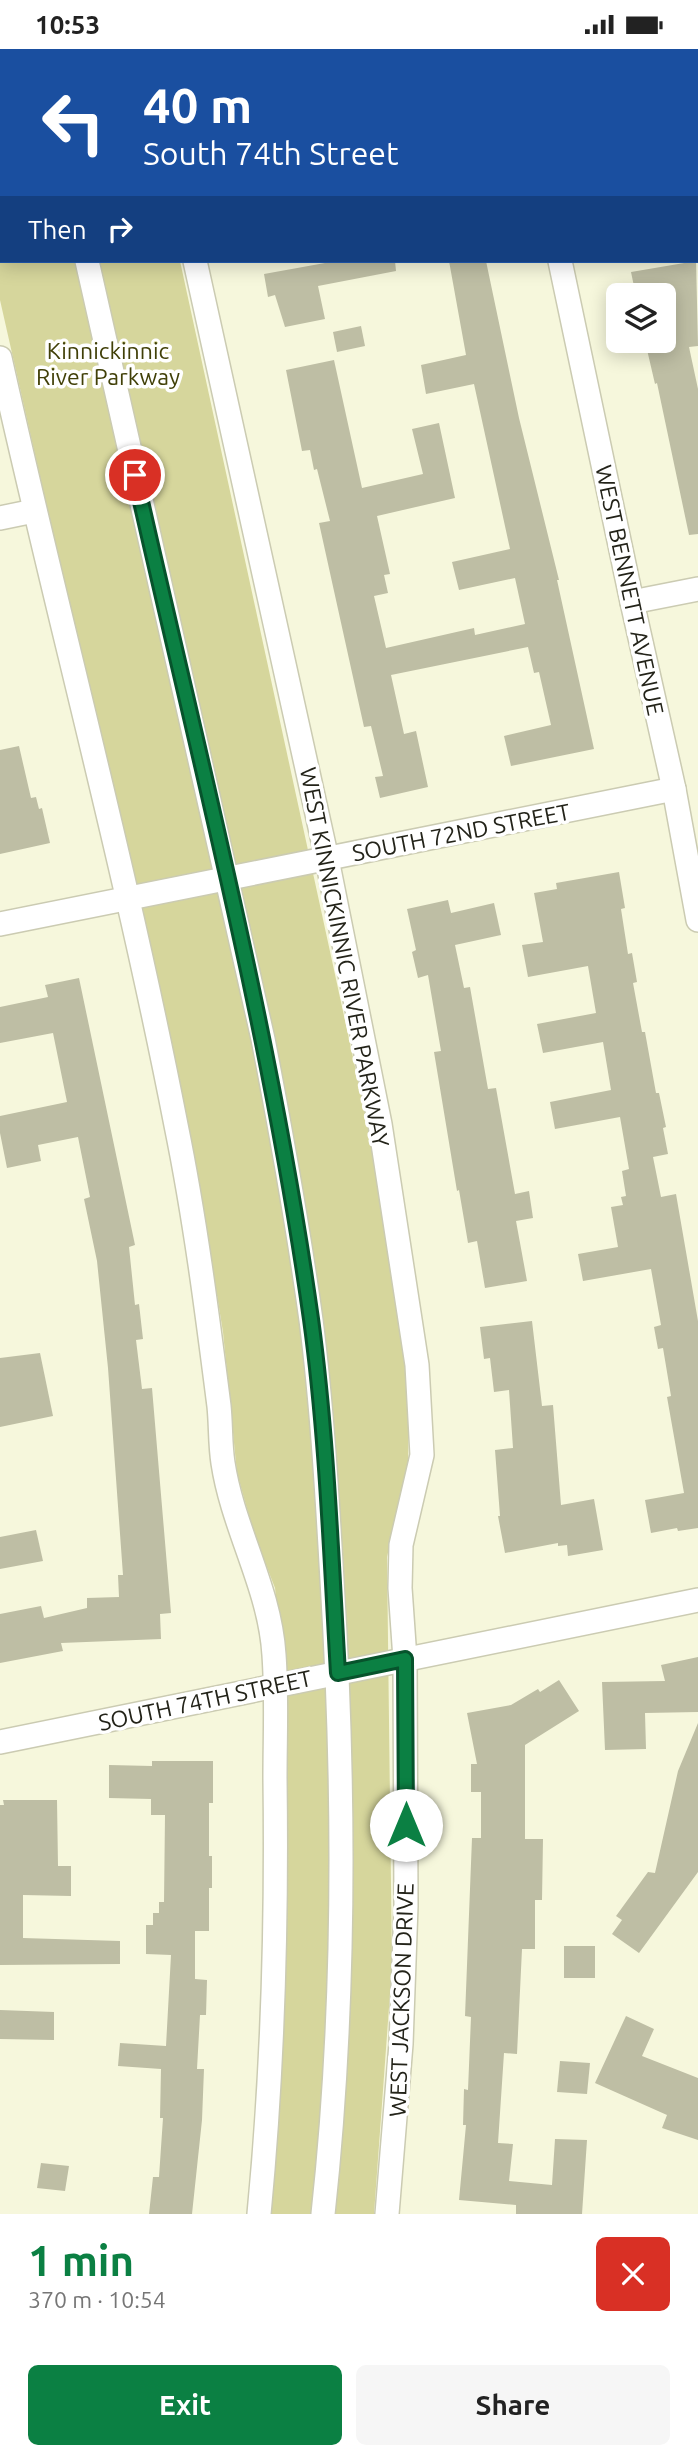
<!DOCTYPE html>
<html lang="en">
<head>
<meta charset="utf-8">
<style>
  body { margin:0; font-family:Ubuntu,sans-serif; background:#f6f6f6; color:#222; height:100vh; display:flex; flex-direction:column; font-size:26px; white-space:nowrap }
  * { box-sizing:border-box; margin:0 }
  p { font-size:23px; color:#767676 }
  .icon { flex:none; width:38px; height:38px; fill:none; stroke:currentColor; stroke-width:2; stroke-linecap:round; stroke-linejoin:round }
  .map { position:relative; height:2165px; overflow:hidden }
  .side { display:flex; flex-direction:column; background:#fff; flex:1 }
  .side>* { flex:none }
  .banner { position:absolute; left:0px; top:0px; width:698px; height:214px; box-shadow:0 4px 18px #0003; background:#1a4fa0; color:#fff; overflow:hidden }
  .fabs { position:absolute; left:606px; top:234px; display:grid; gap:14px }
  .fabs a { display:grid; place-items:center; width:70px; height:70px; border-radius:10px; background:#fff; box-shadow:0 4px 18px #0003; font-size:35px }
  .pin { position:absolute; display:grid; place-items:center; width:60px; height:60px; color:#fff; margin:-30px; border:4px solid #fff; border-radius:50%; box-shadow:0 2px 7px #0007 }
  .me { position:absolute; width:77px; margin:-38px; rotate:0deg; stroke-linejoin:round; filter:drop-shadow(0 0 5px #0008) }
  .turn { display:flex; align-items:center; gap:24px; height:147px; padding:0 28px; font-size:32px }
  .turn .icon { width:91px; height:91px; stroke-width:2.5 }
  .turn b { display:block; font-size:49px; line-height:60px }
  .then { display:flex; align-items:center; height:66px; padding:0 28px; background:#0003; gap:14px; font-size:26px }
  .round { display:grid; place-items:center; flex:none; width:74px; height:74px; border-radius:10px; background:#f6f6f6 }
  .headline { display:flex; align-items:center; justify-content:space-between; height:119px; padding:0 28px }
  h1 { font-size:42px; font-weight:700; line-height:52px; color:#0b8043 }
  .primary-button { display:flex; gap:14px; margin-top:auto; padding:14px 28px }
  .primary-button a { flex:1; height:80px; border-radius:10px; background:#0b8043; color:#fff; font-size:28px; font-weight:700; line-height:80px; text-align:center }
  .primary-button a+a { background:#f6f6f6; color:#222 }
  .status { display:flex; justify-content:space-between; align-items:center; height:49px; padding:0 35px; background:#fff; direction:ltr }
  .status svg { height:19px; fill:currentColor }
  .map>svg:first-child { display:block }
</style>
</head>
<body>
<div class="status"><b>10:53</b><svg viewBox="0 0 49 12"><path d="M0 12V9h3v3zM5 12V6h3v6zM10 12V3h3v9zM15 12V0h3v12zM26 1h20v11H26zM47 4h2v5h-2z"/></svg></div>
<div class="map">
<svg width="698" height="2165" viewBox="0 0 698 2165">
  <rect width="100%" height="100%" fill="#f6f7dc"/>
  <!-- green -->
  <polygon fill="#d6d69c" points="0,0 134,0 134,2 2,2 2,212 180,212 389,1174 409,1350 408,1418 387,1508 392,1917 374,2165 269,2165 279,2042 288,1658 275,1539 254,1485 237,1424 223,1283 196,1118 0,251"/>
  <!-- building -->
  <g fill="#bebea4">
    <polygon points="696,210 698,297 689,298 698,340 698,485 689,486 657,334 655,335 645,292 663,292 663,247 636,247 631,223 696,212"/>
    <polygon points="336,212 395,212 396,222 318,237 325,270 285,278 275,246 268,248 264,225"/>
    <polygon points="449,212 486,212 519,369 559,531 557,531 594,700 511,717 504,687 551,676 539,623 534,624 528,598 391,626 404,685 416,682 428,738 380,749 375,728 383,727 371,677 364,678 319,474 330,472 317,420 314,421 310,401 302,402 286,321 334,311 362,439 423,425 412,380 439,374 455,449 377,467 390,525 384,526 388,544 374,547 386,599 474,579 475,586 525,575 515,529 459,541 452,513 510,500 474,335 426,345 421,316 466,306"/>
    <polygon points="361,277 365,297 337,303 333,283"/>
    <polygon points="19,697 31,749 36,748 39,760 42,759 50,794 0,805 0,701"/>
    <polygon points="619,823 625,859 621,860 628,905 632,904 637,933 633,934 642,983 645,983 656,1044 659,1044 666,1078 663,1079 668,1105 653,1108 661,1148 676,1145 698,1272 698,1479 678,1482 677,1479 651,1484 645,1451 684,1444 667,1348 671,1347 663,1299 658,1300 654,1278 661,1276 651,1220 583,1232 578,1205 618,1198 611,1158 623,1156 621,1148 626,1147 622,1122 629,1120 620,1068 555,1080 550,1053 611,1041 603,993 543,1004 537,975 596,964 588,917 528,928 522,896 543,893 534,844 557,840 556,834"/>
    <polygon points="448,851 451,864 494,854 501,886 455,896 464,939 470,938 488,1040 496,1039 515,1145 529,1142 533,1169 516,1172 527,1232 485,1239 477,1192 468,1194 459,1141 457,1142 434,1003 441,1002 428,926 418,929 412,903 416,901 407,860"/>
    <polygon points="79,929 135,1196 129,1198 135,1256 139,1255 143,1290 136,1291 142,1340 152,1339 171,1564 160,1565 161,1590 61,1594 63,1602 0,1614 0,1565 41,1557 44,1569 87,1559 87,1549 119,1548 118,1526 123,1526 108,1319 97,1212 84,1150 90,1148 78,1088 38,1096 41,1112 7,1119 0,1084 0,1067 67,1053 53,984 0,994 0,958 48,948 45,936"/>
    <polygon points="532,1272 542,1357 553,1356 561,1456 594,1450 603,1501 568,1507 567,1496 558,1497 558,1494 505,1504 498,1467 500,1467 495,1401 513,1399 509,1341 494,1343 490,1309 484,1310 480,1278"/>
    <polygon points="40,1304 53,1367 0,1378 0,1309"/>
    <polygon points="36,1481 43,1512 0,1520 0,1488"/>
    <polygon points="698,1608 698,1663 645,1664 646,1700 605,1701 602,1633 665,1632 661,1616"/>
    <polygon points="559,1631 579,1662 525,1696 525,1790 543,1790 542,1851 535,1851 535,1900 522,1900 517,2005 504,2004 498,2094 513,2095 509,2132 552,2136 555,2090 587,2091 582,2165 516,2165 516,2156 459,2151 466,2076 463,2076 464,2040 468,2041 471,1968 465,1967 472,1789 481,1789 481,1743 471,1743 471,1715 477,1715 467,1664 511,1656 538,1640 540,1643"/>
    <polygon points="698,1674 698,1823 639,1904 612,1885 622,1871 616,1867 648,1823 655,1824 678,1722"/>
    <polygon points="152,1712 213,1712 213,1754 209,1754 209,1807 212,1807 212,1839 209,1839 209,1882 195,1882 195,1930 207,1931 206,1966 200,1966 197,2020 204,2020 202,2071 192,2165 149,2165 153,2128 159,2128 163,2069 160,2069 161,2020 118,2017 120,1994 166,1997 171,1906 146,1905 146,1876 153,1876 153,1864 159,1864 159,1853 164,1853 165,1766 151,1766 151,1750 109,1749 109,1716 152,1717"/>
    <polygon points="3,1751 57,1751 58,1817 71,1817 71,1847 23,1846 23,1889 120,1892 120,1915 0,1916 0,1756 4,1756"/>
    <rect x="564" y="1897" width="31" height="32"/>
    <polygon points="0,1961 54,1963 54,1991 0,1990"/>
    <polygon points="626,1967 654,1980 642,2007 698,2029 698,2091 662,2079 667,2066 595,2034"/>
    <polygon points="560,2012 590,2014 587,2045 557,2043"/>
    <polygon points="41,2114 69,2117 65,2142 37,2139"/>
  </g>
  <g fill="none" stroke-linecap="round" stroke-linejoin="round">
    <!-- minor casing -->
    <g stroke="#cbcbb2" stroke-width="26">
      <g id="minor">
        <polyline points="40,0 40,2"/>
        <polyline points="149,0 149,2"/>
        <polyline points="515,0 516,2"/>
        <path d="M87 212 263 990C281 1083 298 1177 311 1271 322 1357 327 1444 332 1531 345 1742 346 1955 323 2165"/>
        <polyline points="195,212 327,810 380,1075 417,1316 422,1406 401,1496 400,1539 405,1610 406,1857 401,1995 387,2165"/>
        <polyline points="560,212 632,553 674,740 698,871"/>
        <path d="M0 309C57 565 126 819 176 1076 195 1169 207 1263 219 1357 221 1376 220 1395 223 1414 233 1480 270 1539 274 1606 277 1647 275 1688 275 1729 277 1875 273 2020 259 2165"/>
        <polyline points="0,469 34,462"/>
        <polyline points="632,553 698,540"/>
        <polyline points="0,875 674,740"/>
        <polyline points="0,1693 698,1551"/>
      </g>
    </g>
    <!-- minor -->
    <use href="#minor" stroke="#fff" stroke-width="23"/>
  </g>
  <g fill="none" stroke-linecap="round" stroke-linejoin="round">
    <!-- route casing -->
    <g stroke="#07532c" stroke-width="18">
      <path id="route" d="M135 426C198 706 271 985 311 1270 327 1387 331 1506 338 1624L405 1610 406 1776"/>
    </g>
    <!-- route -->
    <use href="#route" stroke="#0b8043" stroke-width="12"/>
  </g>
  <g text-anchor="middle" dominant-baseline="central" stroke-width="7" stroke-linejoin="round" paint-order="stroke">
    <!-- park labels -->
    <g font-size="23" fill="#414008" stroke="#fff">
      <text x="108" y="301">Kinnickinnic<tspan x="108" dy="26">River Parkway</tspan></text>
    </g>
    <!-- street labels -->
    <g font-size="23" fill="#232319" stroke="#fff">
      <text transform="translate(630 541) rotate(78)">WEST BENNETT AVENUE</text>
      <text transform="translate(461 783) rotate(-11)">SOUTH 72ND STREET</text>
      <text transform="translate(345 908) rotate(79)">WEST KINNICKINNIC RIVER PARKWAY</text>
      <text transform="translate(205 1651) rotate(-12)">SOUTH 74TH STREET</text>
      <text transform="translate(401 1951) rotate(-88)">WEST JACKSON DRIVE</text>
    </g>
  </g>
</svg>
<div class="fabs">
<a><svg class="icon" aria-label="layers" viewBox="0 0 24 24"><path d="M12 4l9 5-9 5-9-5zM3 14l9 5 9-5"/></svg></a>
</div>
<div class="pin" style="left:135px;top:426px;background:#d93025"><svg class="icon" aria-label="arrive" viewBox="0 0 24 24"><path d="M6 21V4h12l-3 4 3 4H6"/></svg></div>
<svg class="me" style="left:406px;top:1776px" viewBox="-20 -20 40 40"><circle r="19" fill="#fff"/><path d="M0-13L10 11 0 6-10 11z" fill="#0b8043"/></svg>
<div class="banner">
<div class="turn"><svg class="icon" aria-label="left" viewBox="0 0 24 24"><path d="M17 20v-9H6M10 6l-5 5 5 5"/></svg><div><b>40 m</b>South 74th Street</div></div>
<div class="then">Then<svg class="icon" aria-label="right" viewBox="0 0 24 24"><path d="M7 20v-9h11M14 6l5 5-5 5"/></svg></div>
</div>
</div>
<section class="side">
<div class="headline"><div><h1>1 min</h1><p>370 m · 10:54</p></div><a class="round" style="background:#d93025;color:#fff"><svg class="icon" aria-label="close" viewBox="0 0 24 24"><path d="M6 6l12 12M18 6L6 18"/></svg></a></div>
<div class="primary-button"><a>Exit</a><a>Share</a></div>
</section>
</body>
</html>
